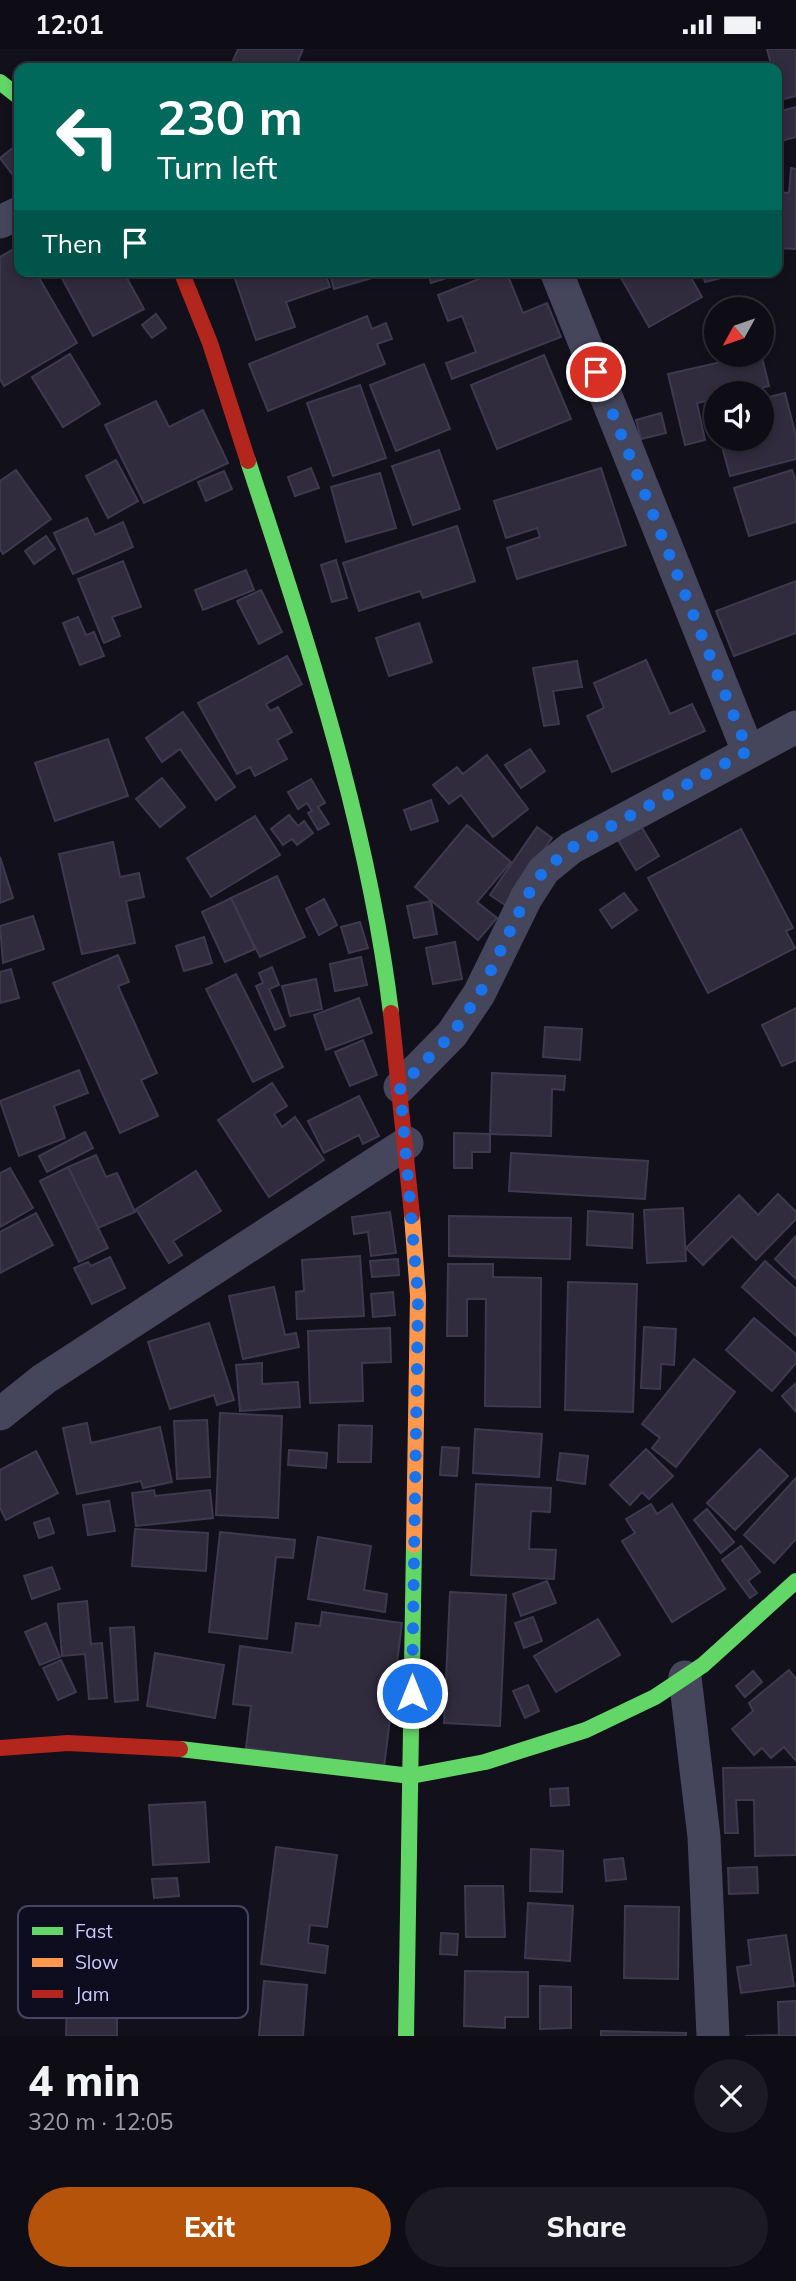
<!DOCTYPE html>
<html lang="en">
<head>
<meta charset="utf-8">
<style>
  body { margin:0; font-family:Mulish,sans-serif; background:#1c1a22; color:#f1f3f6; height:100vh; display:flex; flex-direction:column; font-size:26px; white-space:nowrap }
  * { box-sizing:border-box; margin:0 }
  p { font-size:23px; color:#9b9ba0 }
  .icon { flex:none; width:38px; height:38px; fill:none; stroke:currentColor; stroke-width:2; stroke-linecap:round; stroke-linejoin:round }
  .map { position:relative; height:1987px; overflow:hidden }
  .panel { display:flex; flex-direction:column; background:#0e0c14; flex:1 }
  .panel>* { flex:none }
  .banner { position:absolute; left:14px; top:14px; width:768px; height:214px; border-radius:14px; box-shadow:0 4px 10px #0003,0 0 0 2px #2e2c34; background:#00695c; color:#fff; overflow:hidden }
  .needle { width:46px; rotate:230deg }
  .buttons { position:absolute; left:704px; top:248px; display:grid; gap:14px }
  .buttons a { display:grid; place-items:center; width:70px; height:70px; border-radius:50%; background:#0e0c14; box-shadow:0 4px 10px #0003,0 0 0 2px #2e2c34; font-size:35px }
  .pin { position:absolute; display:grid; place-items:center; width:60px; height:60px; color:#fff; margin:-30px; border:4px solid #fff; border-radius:50%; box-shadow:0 2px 7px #0007 }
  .me { position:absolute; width:77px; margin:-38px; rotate:0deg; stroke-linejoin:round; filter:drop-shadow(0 0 5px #0008) }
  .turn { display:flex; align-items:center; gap:24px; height:147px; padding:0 28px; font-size:32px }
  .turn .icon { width:91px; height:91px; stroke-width:2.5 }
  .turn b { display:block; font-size:49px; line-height:60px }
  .then { display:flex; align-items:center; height:66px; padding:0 28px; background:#0003; gap:14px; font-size:26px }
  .round { display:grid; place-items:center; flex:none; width:74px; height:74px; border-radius:37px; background:#1c1a22 }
  .head { display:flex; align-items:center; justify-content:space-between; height:119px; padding:0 28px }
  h1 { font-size:42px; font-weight:800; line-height:52px }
  .action { display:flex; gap:14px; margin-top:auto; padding:14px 28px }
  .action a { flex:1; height:80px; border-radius:42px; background:#b45309; color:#fff; font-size:28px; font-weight:800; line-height:80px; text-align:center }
  .action a+a { background:#1c1a22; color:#f1f3f6 }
  .status { display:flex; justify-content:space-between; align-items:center; height:49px; padding:0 35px; background:#0e0c14; direction:ltr }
  .status svg { height:19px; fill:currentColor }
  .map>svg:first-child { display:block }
</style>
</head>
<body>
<div class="status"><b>12:01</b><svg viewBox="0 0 49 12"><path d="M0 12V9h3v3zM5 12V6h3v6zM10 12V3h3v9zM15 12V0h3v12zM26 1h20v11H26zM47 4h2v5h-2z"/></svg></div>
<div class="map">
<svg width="796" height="1987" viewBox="0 0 796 1987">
  <rect width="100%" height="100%" fill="#12101b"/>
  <!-- building -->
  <g fill="#302c3e" stroke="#3d3a50" stroke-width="2">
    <polygon points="238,0 303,0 295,19 230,19"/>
    <polygon points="767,0 796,0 796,47 780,51 777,19 772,19"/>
    <polygon points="796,58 796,88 777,93 777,63"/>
    <polygon points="19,94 19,134 0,109"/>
    <polygon points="791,119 796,120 796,200 777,199 777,143 789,144"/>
    <polygon points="19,197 19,222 35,222 77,294 4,337 0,330 0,208"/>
    <polygon points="58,222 123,222 144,260 93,287"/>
    <polygon points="247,222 324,222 330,238 286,253 295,278 256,291 234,227"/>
    <polygon points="329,222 378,222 379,227 334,240"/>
    <polygon points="428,222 469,222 431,234"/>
    <polygon points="499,222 506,222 523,264 547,254 561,288 452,330 446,314 476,303 462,267 448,272 438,246"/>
    <polygon points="617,222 687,222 702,248 649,278"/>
    <polygon points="702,222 728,222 729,227 705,233"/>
    <polygon points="156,265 166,279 152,289 142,276"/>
    <polygon points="367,267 372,280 386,274 392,290 377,295 385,315 268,362 249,315"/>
    <polygon points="761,304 769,337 737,345 716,345 716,350 697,354 705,391 685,396 668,325"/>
    <polygon points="70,305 100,355 63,378 32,328"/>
    <polygon points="544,306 571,370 497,400 471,336"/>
    <polygon points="424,315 450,380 396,402 370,336"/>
    <polygon points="360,336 386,409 333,427 307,354"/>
    <polygon points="785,344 796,387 796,410 730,427 720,390 761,390 761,350"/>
    <polygon points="156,352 169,378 203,361 228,414 144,454 105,376"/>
    <polygon points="661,364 666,384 641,390 636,371"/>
    <polygon points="439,401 460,460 413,476 392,417"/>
    <polygon points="116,411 138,452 108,469 86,427"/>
    <polygon points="311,419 319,439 295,447 288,428"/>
    <polygon points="601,419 626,496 517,530 507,499 540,488 537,479 506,489 494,452"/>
    <polygon points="16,421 51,470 3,505 0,500 0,432"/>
    <polygon points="792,421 796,432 796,473 749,487 734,439"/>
    <polygon points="224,422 232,440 206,452 198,433"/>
    <polygon points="380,424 396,479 346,493 331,438"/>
    <polygon points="87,469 95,486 123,473 133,498 73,525 54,484"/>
    <polygon points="457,477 475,532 423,549 420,542 359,562 343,514"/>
    <polygon points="46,487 55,500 34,515 25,502"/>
    <polygon points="336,511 347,549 332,553 321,516"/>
    <polygon points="123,512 141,558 112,568 120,587 104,594 78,530"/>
    <polygon points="246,521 254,541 203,561 195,541"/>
    <polygon points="796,532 796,584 734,607 716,562"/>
    <polygon points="261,541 282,583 259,595 237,552"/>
    <polygon points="78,568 86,586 94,583 104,607 80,616 63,574"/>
    <polygon points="419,574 432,613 389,627 376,589"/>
    <polygon points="287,607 302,635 266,655 270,662 278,658 292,683 277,691 287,710 255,727 250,718 237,725 198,654"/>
    <polygon points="646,611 670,665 692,655 705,682 612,723 587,667 604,659 594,634"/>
    <polygon points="577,612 582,638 553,642 559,675 544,677 533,619"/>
    <polygon points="183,663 235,738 216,751 180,700 162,713 146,689"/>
    <polygon points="108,690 128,747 55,772 35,714"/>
    <polygon points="530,700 545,722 521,739 505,716"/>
    <polygon points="487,706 528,760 493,788 461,746 449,755 433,736 457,718 463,725"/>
    <polygon points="162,729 185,758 160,778 136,750"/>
    <polygon points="311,730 325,754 318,758 329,775 318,781 308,764 312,762 307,754 298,760 288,743"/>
    <polygon points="431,751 438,772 411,781 404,761"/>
    <polygon points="289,766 298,777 304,772 313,784 297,796 292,790 283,796 271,780"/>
    <polygon points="255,767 280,806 211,848 187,809"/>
    <polygon points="467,776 511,813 477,853 497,869 478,891 415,838"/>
    <polygon points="641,777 659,807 636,821 618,791"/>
    <polygon points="537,778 552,789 505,856 490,846"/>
    <polygon points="741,780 793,879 786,882 795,899 708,944 648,829"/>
    <polygon points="113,793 120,828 139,824 144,848 126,852 135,894 82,905 59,805"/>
    <polygon points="0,808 13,849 0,854"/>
    <polygon points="277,827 305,888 260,908 231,849"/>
    <polygon points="624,844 637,861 612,879 600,861"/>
    <polygon points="231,849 255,900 225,913 202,863"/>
    <polygon points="324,850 337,876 319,886 306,860"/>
    <polygon points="431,852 437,885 414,889 407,857"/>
    <polygon points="33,867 44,900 3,914 0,877"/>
    <polygon points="360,873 368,899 349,904 341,878"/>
    <polygon points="204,888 212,914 184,922 176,897"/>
    <polygon points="455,893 462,930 433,935 426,899"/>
    <polygon points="118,906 129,933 118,937 157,1024 141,1031 158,1067 120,1084 53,934"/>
    <polygon points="361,908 367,936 335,942 330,915"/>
    <polygon points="272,918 279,936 269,940 285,977 275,981 256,937 263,934 259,924"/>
    <polygon points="11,920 19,949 0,954 0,923"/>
    <polygon points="236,925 283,1018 253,1033 206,940"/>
    <polygon points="316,930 322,960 290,967 282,937"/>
    <polygon points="359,949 372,984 326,1001 314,966"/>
    <polygon points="796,959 796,1011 782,1017 762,976"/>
    <polygon points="545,978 582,980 580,1011 543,1008"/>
    <polygon points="363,991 377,1026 350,1037 335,1003"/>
    <polygon points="79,1021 88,1044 54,1057 65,1089 19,1107 0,1052"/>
    <polygon points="492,1024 565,1027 564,1041 552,1040 551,1087 490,1085"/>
    <polygon points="272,1034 287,1057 274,1065 282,1078 295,1068 324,1111 269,1148 218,1071"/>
    <polygon points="359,1047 379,1087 363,1095 359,1086 324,1104 308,1072"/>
    <polygon points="85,1083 93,1099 47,1123 39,1107"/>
    <polygon points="454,1084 490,1085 490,1103 472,1103 472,1119 454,1119"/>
    <polygon points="511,1104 648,1112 645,1150 509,1142"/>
    <polygon points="96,1106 106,1128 117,1124 135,1163 98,1179 68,1118"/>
    <polygon points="68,1118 108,1199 79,1213 40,1132"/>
    <polygon points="10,1119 33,1159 0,1178 0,1124"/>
    <polygon points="196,1122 221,1162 173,1192 182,1206 169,1214 136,1160"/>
    <polygon points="778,1145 796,1163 796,1170 756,1211 732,1187 703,1216 686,1199 739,1146 758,1166"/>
    <polygon points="683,1159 686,1212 647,1214 644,1161"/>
    <polygon points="588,1162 633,1165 632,1199 587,1196"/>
    <polygon points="390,1163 396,1204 371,1207 368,1183 354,1185 352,1168"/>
    <polygon points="36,1164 53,1196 0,1224 0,1183"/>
    <polygon points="449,1167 571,1169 570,1210 449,1207"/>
    <polygon points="796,1187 796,1230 775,1210"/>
    <polygon points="360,1207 364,1267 297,1270 296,1243 304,1242 302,1211"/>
    <polygon points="110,1208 125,1239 92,1255 74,1219 88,1213 91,1217"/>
    <polygon points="398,1210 399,1226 372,1228 370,1212"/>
    <polygon points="765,1212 796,1240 796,1287 742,1238"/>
    <polygon points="448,1215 493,1215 493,1228 541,1229 540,1358 485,1357 486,1250 467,1250 467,1287 447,1287"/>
    <polygon points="568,1233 637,1235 633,1363 565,1361"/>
    <polygon points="274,1238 285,1286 296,1284 299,1298 243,1310 229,1247"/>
    <polygon points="393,1243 395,1266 373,1268 371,1245"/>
    <polygon points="754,1269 796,1305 796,1314 772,1342 726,1301"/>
    <polygon points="209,1274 234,1351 217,1356 214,1346 170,1360 148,1293"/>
    <polygon points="644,1278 676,1280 674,1316 661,1315 660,1340 641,1339"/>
    <polygon points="390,1279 391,1313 362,1314 363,1352 310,1354 308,1282"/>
    <polygon points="694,1310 735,1343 676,1418 652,1399 660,1389 642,1375"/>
    <polygon points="262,1314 262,1335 298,1333 300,1358 240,1362 236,1316"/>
    <polygon points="796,1334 796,1363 782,1347"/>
    <polygon points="220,1364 282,1367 278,1469 216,1466"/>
    <polygon points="207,1371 210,1428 177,1430 174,1372"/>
    <polygon points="87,1374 91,1394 160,1378 172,1433 143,1439 141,1432 77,1445 63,1379"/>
    <polygon points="339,1376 372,1377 371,1413 338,1413"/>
    <polygon points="475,1380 542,1385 539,1428 473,1424"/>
    <polygon points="442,1398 459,1399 457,1427 440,1426"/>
    <polygon points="646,1400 673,1427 649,1450 642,1443 630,1456 610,1436"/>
    <polygon points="760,1400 788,1427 735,1481 707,1454"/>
    <polygon points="289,1401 327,1404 326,1419 288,1416"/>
    <polygon points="36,1402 58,1444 6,1471 0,1459 0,1421"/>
    <polygon points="560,1404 588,1407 585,1435 557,1431"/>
    <polygon points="796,1429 796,1490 774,1514 744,1486"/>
    <polygon points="476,1435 551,1439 550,1463 531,1462 529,1500 556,1501 554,1530 471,1526"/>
    <polygon points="154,1441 155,1447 210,1441 213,1469 136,1477 132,1444"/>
    <polygon points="109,1452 115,1482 88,1486 83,1456"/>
    <polygon points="651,1455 657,1465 672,1455 725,1540 672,1573 622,1492 635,1484 626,1470"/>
    <polygon points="707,1460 734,1493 721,1504 694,1471"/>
    <polygon points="49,1469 54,1484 39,1489 34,1474"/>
    <polygon points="135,1480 208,1484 206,1522 132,1517"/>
    <polygon points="220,1483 295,1491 293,1509 276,1508 267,1590 209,1583"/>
    <polygon points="318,1488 371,1497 364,1541 387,1545 385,1563 308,1550"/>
    <polygon points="741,1497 760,1523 748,1532 757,1544 750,1549 722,1511"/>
    <polygon points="52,1518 60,1540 32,1550 24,1527"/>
    <polygon points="547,1532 556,1554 521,1567 513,1545"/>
    <polygon points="450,1543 506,1546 500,1677 444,1674"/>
    <polygon points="87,1552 91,1595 102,1594 107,1649 89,1650 85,1605 62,1607 58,1555"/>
    <polygon points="322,1563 402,1574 384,1718 246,1699 251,1657 233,1655 240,1597 292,1604 296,1574 320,1577"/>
    <polygon points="533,1568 542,1592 524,1599 515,1574"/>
    <polygon points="598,1570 620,1606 556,1643 534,1607"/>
    <polygon points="46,1574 60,1608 40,1616 25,1583"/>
    <polygon points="134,1578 138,1651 115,1653 110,1579"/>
    <polygon points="155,1604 224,1616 215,1669 147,1657"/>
    <polygon points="61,1611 76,1643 58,1651 43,1619"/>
    <polygon points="789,1621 796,1630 796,1712 784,1698 771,1709 762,1699 754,1706 732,1680 753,1662 749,1654"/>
    <polygon points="753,1622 762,1633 745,1648 736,1637"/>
    <polygon points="528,1636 539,1662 525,1669 513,1642"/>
    <polygon points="796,1718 796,1806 755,1807 754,1751 736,1751 738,1784 725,1784 723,1719"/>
    <polygon points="568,1739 569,1756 551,1757 550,1740"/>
    <polygon points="205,1753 209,1813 153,1816 149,1756"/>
    <polygon points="276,1798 337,1806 327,1878 310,1876 308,1894 328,1897 325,1924 261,1915"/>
    <polygon points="531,1800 563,1802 562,1843 530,1842"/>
    <polygon points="623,1809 626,1830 606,1832 604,1811"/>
    <polygon points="757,1818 758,1844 729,1845 728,1819"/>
    <polygon points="177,1829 179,1847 154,1849 152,1830"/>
    <polygon points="465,1837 503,1837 505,1888 466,1888"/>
    <polygon points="528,1854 573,1857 570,1912 525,1909"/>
    <polygon points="625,1857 679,1858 678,1930 624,1929"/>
    <polygon points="441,1884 458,1885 457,1906 440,1905"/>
    <polygon points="786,1886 794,1937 741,1944 737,1918 751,1916 748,1891"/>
    <polygon points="465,1922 528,1923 528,1968 505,1968 505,1979 464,1977"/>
    <polygon points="264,1932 307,1936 303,1987 259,1987"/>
    <polygon points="540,1937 571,1938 571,1979 540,1980"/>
    <polygon points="67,1947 117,1948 117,1987 66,1987"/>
    <polygon points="796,1952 796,1987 745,1987 779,1986 778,1953"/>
    <polygon points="601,1982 686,1984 686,1987 601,1987"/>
  </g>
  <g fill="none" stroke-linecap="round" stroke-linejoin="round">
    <!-- street -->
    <g stroke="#45455c" stroke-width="33">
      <polyline points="0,173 19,164"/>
      <polyline points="556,222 748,702"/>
      <polyline points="400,1038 452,985 479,945 526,849 544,821 571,799 796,678"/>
      <polyline points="0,1365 44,1330 407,1094"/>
      <polyline points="685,1628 704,1788 713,1987"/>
    </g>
    <!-- fast -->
    <g stroke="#63d668" stroke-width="16">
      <polyline points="0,33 19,48"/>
      <path d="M248 412C307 592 368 775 391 964"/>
      <polyline points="180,1700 411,1727 485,1713 586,1681 655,1648 703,1616 796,1532"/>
      <polyline points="406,1987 414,1496"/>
    </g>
    <!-- slow -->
    <polyline stroke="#ff974d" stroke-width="16" points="412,1166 418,1247 414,1496"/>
    <!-- jam -->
    <g stroke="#b3261e" stroke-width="16">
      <polyline points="181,222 210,294 248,412"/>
      <polyline points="391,964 412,1166"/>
      <polyline points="0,1699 68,1694 180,1700"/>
    </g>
  </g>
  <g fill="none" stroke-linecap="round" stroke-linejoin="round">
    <!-- route -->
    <polyline stroke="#1a73e8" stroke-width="12" stroke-dasharray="0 21.6" points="412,1644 418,1247 400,1038 452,985 479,946 526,849 544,821 571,799 748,702 596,323"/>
  </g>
  <!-- legend -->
  <rect x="18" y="1857" width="230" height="112" rx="10" fill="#0e0c1f" stroke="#484562" stroke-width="2"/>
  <rect x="32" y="1878" width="31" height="8" fill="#63d668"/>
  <rect x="32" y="1909" width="31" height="9" fill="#ff974d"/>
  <rect x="32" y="1941" width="31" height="8" fill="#b3261e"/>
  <g font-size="19" fill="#cecaff">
    <text x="75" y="1889">Fast</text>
    <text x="75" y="1920">Slow</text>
    <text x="75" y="1952">Jam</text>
  </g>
</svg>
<div class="buttons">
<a><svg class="needle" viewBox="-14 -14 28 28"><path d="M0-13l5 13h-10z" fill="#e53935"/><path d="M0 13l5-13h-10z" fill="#9b9ba0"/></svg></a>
<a><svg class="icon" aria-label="sound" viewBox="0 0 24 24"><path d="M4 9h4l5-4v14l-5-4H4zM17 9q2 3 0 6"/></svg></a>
</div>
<div class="pin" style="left:596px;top:323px;background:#d93025"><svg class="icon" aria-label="arrive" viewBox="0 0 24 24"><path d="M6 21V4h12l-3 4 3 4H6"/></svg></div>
<svg class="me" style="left:412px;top:1644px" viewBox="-20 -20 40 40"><circle r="17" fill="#1a73e8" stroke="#fff" stroke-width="3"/><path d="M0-11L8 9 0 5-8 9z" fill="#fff"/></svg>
<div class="banner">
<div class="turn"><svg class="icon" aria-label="left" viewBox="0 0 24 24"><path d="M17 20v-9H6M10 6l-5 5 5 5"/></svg><div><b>230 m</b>Turn left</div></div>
<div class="then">Then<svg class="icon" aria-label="arrive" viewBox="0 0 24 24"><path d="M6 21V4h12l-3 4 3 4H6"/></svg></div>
</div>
</div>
<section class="panel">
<div class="head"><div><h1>4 min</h1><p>320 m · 12:05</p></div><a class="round"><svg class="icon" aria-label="close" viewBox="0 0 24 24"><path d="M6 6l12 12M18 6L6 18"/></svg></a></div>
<div class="action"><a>Exit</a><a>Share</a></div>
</section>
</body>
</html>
